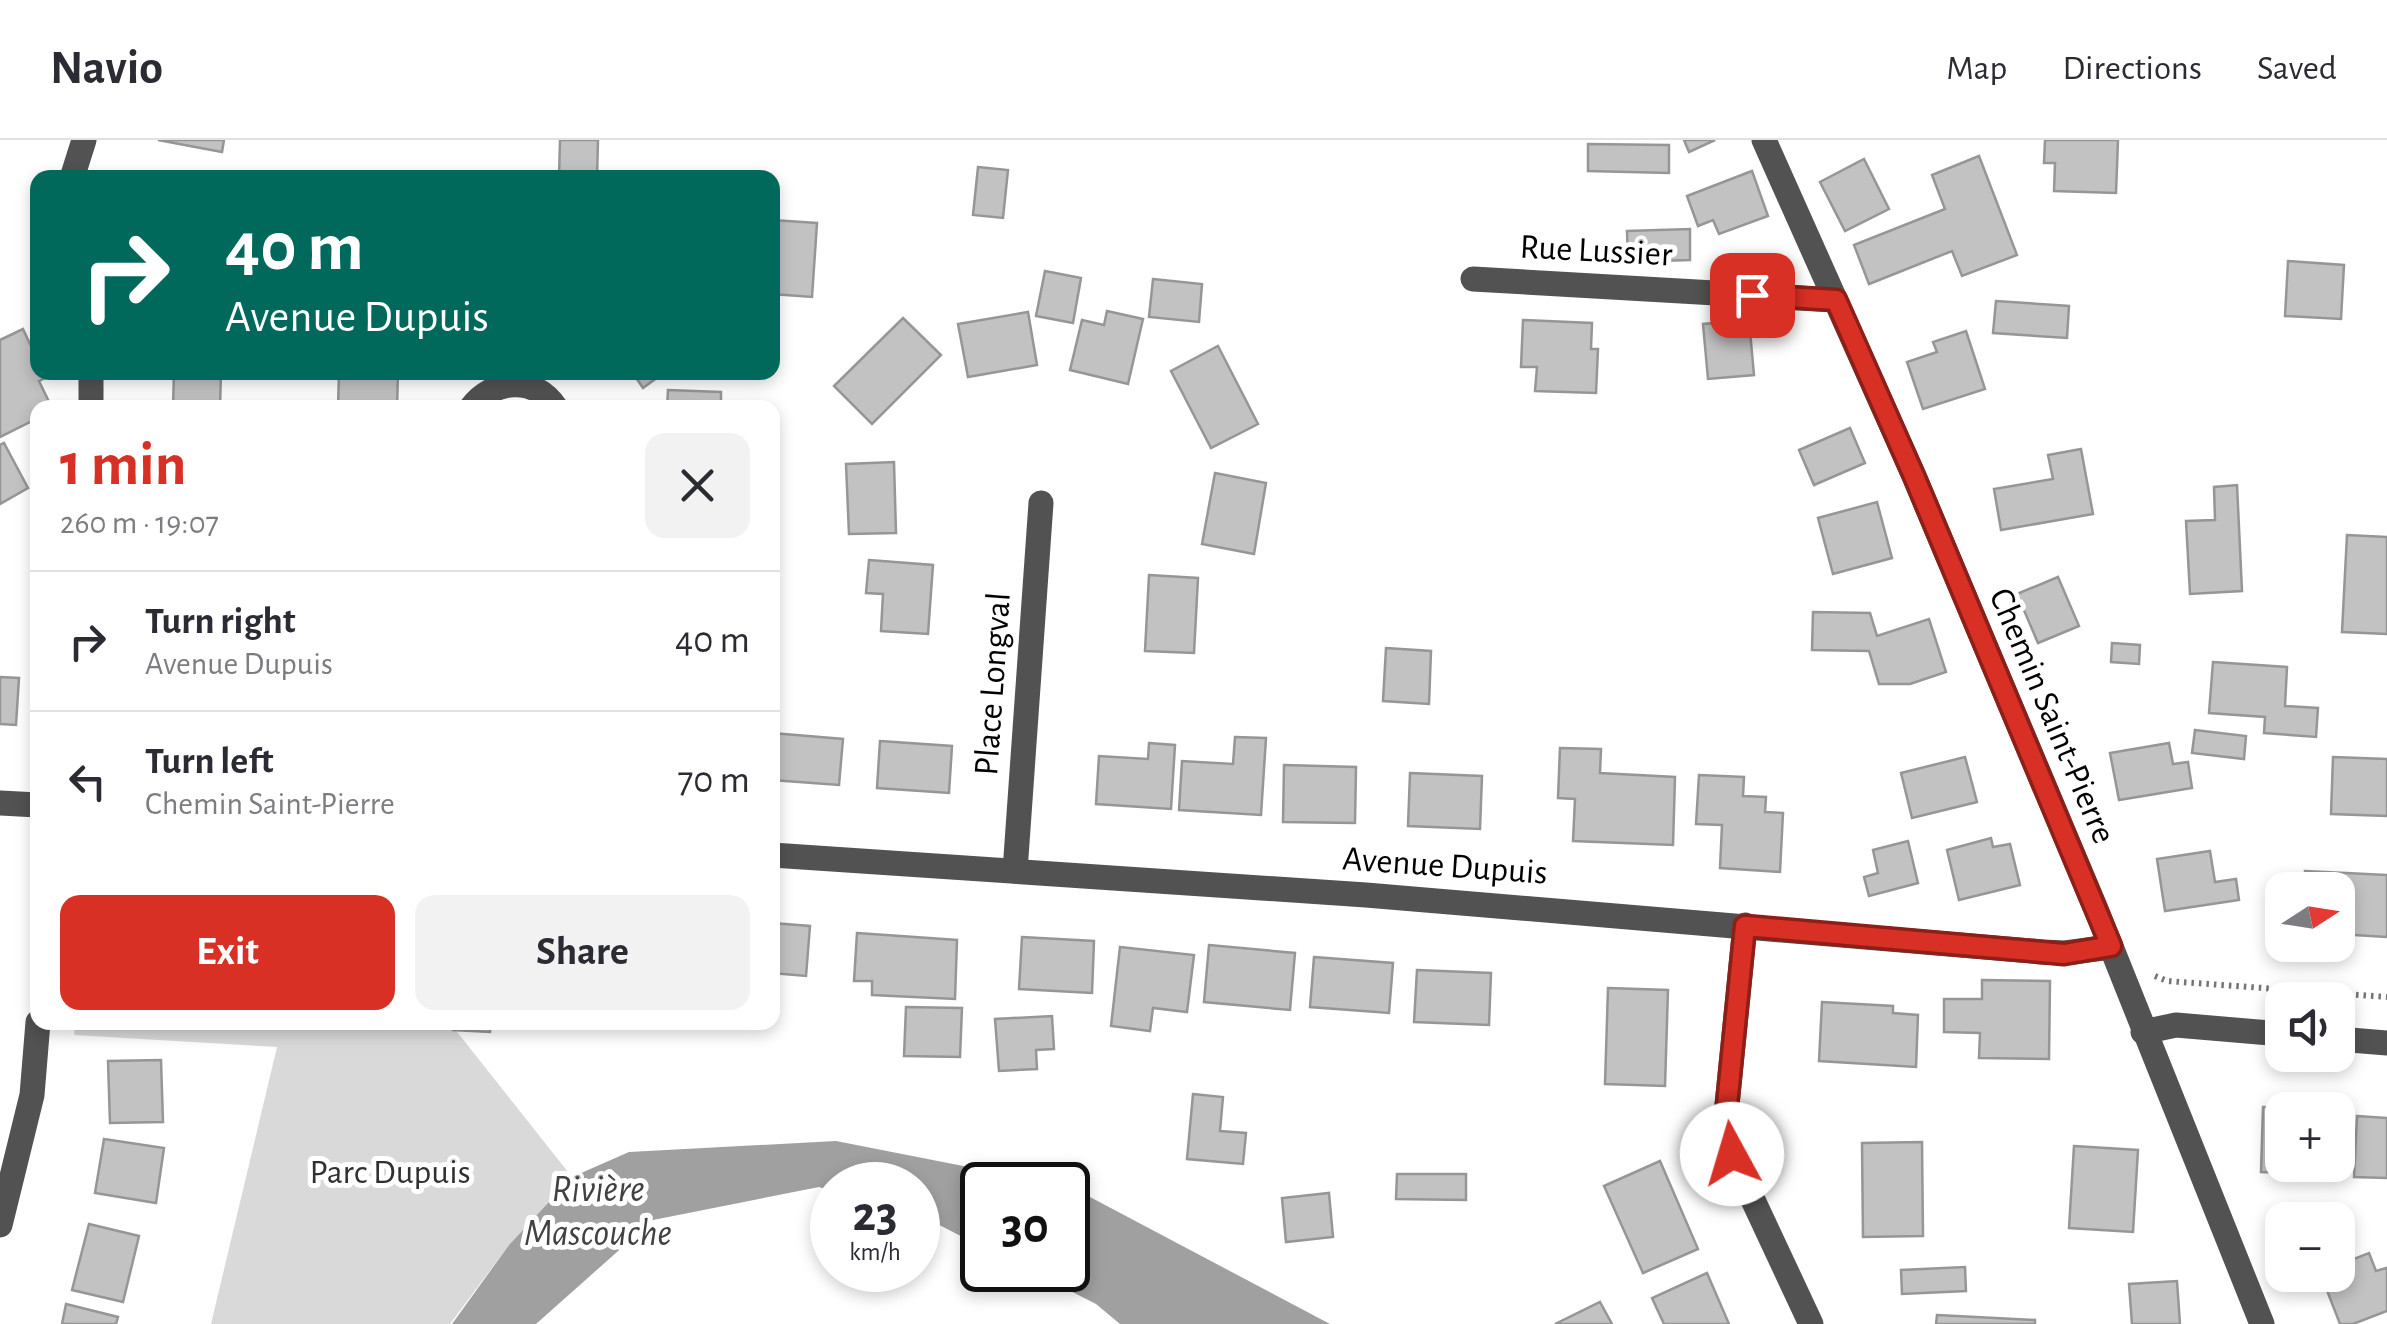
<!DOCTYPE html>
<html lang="en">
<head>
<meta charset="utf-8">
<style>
  body { margin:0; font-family:"Alegreya Sans",sans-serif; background:#f2f2f3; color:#2b2b33; height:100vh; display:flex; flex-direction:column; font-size:38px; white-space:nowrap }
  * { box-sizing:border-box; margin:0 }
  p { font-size:32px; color:#7c7c81 }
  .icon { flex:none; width:55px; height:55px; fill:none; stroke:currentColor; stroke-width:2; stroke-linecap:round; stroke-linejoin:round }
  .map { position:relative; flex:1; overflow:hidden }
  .side { position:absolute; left:30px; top:260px; width:750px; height:630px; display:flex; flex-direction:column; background:#fff; border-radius:20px; box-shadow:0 5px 15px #0003 }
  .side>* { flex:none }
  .banner { position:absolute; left:30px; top:30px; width:750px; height:210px; border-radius:20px; box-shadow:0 5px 15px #0003; background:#00695c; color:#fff; overflow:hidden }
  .needle { width:65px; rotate:78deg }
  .buttons { position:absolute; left:2265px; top:732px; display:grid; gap:20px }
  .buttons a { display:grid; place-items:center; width:90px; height:90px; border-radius:20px; background:#fff; box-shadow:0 5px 15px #0003; font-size:50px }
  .speed { position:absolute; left:810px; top:1022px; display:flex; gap:20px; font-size:50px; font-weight:700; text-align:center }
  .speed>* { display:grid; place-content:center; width:130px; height:130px; border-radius:50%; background:#fff; box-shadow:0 5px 15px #0003; line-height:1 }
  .speed small { font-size:25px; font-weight:400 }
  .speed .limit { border:5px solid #111; border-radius:15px; background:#fff; color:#111 }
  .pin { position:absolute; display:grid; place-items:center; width:85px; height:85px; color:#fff; margin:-42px; border-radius:20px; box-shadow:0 5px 15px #0006 }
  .me { position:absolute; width:110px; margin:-55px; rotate:354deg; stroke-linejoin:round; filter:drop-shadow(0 0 8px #0008) }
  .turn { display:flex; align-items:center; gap:35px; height:210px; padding:0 30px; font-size:45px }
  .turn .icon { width:130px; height:130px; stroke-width:2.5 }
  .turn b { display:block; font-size:70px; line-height:85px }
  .round { display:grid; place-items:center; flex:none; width:105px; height:105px; border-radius:20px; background:#f2f2f3 }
  .overview { display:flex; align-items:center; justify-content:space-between; height:170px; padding:0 30px }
  h1 { font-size:60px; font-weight:700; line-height:75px; color:#d93025 }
  .cta { display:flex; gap:20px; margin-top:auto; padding:20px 30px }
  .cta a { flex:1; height:115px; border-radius:20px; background:#d93025; color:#fff; font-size:40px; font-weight:700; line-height:115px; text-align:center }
  .cta a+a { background:#f2f2f3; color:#2b2b33 }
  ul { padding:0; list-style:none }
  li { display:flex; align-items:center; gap:30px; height:140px; padding:0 30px; border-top:2px solid #e1e1e2 }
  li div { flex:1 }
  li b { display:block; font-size:38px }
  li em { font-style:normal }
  header { display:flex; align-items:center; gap:60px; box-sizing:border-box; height:140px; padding:0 50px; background:#fff; border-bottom:2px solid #e1e1e2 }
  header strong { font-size:48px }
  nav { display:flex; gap:55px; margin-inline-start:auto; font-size:35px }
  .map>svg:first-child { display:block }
</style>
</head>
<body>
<header>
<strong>Navio</strong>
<nav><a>Map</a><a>Directions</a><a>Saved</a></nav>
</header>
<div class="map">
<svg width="2387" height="1184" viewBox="0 0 2387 1184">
  <rect width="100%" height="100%" fill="#fff"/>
  <!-- green -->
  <polygon fill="#d9d9d9" points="75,882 379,882 454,888 572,1037 509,1105 450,1184 211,1184 277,907 74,895"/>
  <!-- water -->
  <g fill="#a0a0a0">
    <polygon points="836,1001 1060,1045 982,1045 982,1107 918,1074 918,1045 832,1045 832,1051 819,1047 653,1080 536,1184 452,1184 509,1105 572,1037 629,1012"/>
    <polygon points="1068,1046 1073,1048 1330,1184 1120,1184 1096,1164 1029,1130 1068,1130"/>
  </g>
  <!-- building -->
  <g fill="#c2c2c2" stroke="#969696" stroke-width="2.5">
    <polygon points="158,0 224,0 222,12"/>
    <polygon points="560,0 598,0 597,38 559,38"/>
    <polygon points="1684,0 1715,0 1689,12"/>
    <polygon points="2045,0 2118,0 2116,53 2054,51 2055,23 2044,23"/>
    <polygon points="1588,4 1669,5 1669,33 1588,31"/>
    <polygon points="1979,16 2017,115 1962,136 1952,111 1869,144 1854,105 1945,69 1932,35"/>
    <polygon points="1864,19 1889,69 1845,91 1820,42"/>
    <polygon points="978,27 1008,30 1003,78 973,75"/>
    <polygon points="1752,31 1768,76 1719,94 1713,80 1698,86 1687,56"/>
    <polygon points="772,80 817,83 812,157 772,154"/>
    <polygon points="1690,89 1690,120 1628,122 1627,91"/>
    <polygon points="2288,121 2344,125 2341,179 2285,176"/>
    <polygon points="1045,131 1081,138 1073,183 1036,176"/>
    <polygon points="1153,139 1202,144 1199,182 1149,177"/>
    <polygon points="1996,161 2069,166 2067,198 1993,193"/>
    <polygon points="1107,171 1143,179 1128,244 1070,230 1082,180 1104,185"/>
    <polygon points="1028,172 1037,225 968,237 958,184"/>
    <polygon points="903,178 941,215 872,284 834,246"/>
    <polygon points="1523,180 1592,183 1591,209 1598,209 1596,253 1535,251 1537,227 1521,227"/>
    <polygon points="1749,180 1754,235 1708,239 1703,184"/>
    <polygon points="23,189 38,221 38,232 43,232 45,238 39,241 52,268 38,268 38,278 0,297 0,200"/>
    <polygon points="1966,191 1985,249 1923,269 1907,222 1937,212 1933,202"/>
    <polygon points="1218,206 1258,284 1211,308 1171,231"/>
    <polygon points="174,232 221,232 220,268 173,268"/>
    <polygon points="339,232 398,232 397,268 338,268"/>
    <polygon points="632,232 665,232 643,248"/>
    <polygon points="668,250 721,252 721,268 667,268"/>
    <polygon points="1850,288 1865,323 1814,345 1799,310"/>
    <polygon points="4,303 28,348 0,364 0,305"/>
    <polygon points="2081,309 2093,374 2001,390 1994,349 2053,339 2048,315"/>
    <polygon points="894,322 896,393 849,394 846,324"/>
    <polygon points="1215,333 1266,343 1254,414 1202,404"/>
    <polygon points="2237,345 2242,451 2190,454 2186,381 2215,380 2214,347"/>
    <polygon points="1877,362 1892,418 1833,434 1818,378"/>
    <polygon points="2347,395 2387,397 2387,494 2342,492"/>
    <polygon points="869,420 933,425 928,494 881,491 883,454 866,453"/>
    <polygon points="1149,435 1198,438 1194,513 1145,511"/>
    <polygon points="2058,437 2079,486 2038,503 2017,454"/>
    <polygon points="1813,472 1870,473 1877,496 1929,479 1946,532 1910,544 1879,544 1869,511 1812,510"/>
    <polygon points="2112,503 2140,505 2139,524 2111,522"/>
    <polygon points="1386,508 1431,511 1429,564 1383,561"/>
    <polygon points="2213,522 2287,527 2285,566 2318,568 2316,597 2264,593 2265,577 2209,573"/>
    <polygon points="0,537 19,538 16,585 0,584"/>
    <polygon points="2195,590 2246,596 2244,619 2192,613"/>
    <polygon points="772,593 843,599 839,645 772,640"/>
    <polygon points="1235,597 1266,598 1261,675 1179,670 1182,621 1233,624"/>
    <polygon points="880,601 952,606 949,653 877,648"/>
    <polygon points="1149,603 1175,605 1171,669 1096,664 1099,616 1148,619"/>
    <polygon points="2169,603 2173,624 2188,622 2192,648 2119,660 2110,613"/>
    <polygon points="1560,608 1601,609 1600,633 1675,637 1673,705 1573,701 1575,659 1558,658"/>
    <polygon points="1965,617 1977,662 1912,678 1901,633"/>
    <polygon points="2333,617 2387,619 2387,676 2331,674"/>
    <polygon points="1284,625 1356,627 1355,683 1283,682"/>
    <polygon points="1410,633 1482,636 1480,689 1408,686"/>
    <polygon points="1699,635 1744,637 1743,656 1766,657 1765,672 1783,673 1780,732 1720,728 1722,685 1696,684"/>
    <polygon points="1991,698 1993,707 2010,704 2020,745 1959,760 1947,710"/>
    <polygon points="1908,701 1918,743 1869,756 1864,737 1878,733 1873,710"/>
    <polygon points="2210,711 2215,742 2236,739 2239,760 2165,771 2157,719"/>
    <polygon points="2305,731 2387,735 2387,797 2338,794 2338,750 2304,750"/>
    <polygon points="772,783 810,786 806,836 772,833"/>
    <polygon points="857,793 957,800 955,859 872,855 872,841 854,841"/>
    <polygon points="1022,797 1094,801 1092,853 1019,849"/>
    <polygon points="1209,805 1295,813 1290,870 1204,862"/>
    <polygon points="1120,807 1194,815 1187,872 1153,868 1150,891 1111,886"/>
    <polygon points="1314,817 1393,823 1389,873 1310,867"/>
    <polygon points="1417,830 1491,833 1489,885 1414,882"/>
    <polygon points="1982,840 2050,841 2049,919 1979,918 1980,893 1944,892 1944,859 1982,859"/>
    <polygon points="1608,848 1668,850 1665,946 1605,944"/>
    <polygon points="1822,862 1893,866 1893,873 1918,875 1916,927 1819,921"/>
    <polygon points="906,867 962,868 960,917 904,916"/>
    <polygon points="1052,876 1054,909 1036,910 1037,929 999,931 995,879"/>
    <polygon points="453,882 491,882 490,892 453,890"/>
    <polygon points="161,920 163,982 110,983 108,921"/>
    <polygon points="1193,954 1223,957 1220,991 1246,993 1243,1024 1187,1019"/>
    <polygon points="2263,967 2316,968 2282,970 2282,1025 2338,1025 2338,975 2341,975 2339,1035 2261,1032"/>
    <polygon points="2357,976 2387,978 2387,1038 2354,1037"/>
    <polygon points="104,999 164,1008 156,1063 95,1053"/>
    <polygon points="1922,1002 1923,1096 1863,1097 1862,1003"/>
    <polygon points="2074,1006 2138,1010 2133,1092 2069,1088"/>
    <polygon points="1660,1021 1698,1109 1643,1133 1604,1046"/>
    <polygon points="1397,1034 1466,1034 1466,1060 1396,1059"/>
    <polygon points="1329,1053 1333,1097 1286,1102 1282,1058"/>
    <polygon points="89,1084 139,1096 123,1162 72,1150"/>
    <polygon points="2369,1113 2376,1131 2386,1128 2387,1130 2387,1171 2353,1184 2340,1184 2321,1135 2338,1135 2338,1125"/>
    <polygon points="1965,1127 1966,1151 1902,1154 1901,1130"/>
    <polygon points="1707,1133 1729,1184 1664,1184 1652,1158"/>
    <polygon points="2177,1141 2180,1184 2132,1184 2129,1144"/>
    <polygon points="1600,1162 1612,1184 1555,1184"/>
    <polygon points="66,1164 118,1177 116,1184 62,1184"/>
    <polygon points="1937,1175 2035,1180 2035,1184 1936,1184"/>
  </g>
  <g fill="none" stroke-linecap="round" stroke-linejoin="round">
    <!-- path -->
    <polyline stroke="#747474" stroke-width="6" stroke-dasharray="2.5 5" stroke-linecap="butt" points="2155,836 2167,841 2387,857"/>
    <!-- minor -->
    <g stroke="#525252" stroke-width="25">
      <polyline points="1764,0 1914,336 2096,769 2262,1184"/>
      <polyline points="72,38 84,0"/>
      <polyline points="1473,139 1835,160"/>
      <polyline points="91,268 91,232"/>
      <path d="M471 268C493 239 535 235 556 268"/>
      <polyline points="0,663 38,665"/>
      <polyline points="772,715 1366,755 2042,812 2065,813 2111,807"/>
      <polyline points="1015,731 1041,363"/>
      <polyline points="1745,785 1727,965 1729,998 1746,1045 1811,1184"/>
      <polyline points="2143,892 2176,885 2282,894"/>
      <polyline points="2338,899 2387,903"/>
      <polyline points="0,1085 32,955 38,882"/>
    </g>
  </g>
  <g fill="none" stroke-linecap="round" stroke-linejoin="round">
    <!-- route casing -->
    <g stroke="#8d1f18" stroke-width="25">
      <polyline id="route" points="1732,1014 1727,965 1745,786 2042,812 2064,814 2111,806 1914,336 1836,160 1752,155"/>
    </g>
    <!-- route -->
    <use href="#route" stroke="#d93025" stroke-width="18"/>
  </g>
  <g text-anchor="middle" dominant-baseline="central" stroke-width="10" stroke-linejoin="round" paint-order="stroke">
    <!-- street labels -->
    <g font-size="35" fill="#000" stroke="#fff">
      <text transform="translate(1596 111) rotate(3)">Rue Lussier</text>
      <text transform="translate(993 544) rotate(-86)">Place Longval</text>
      <text transform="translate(2052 576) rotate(67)">Chemin Saint-Pierre</text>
      <text transform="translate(1445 726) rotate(4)">Avenue Dupuis</text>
    </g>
    <!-- park labels -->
    <g font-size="35" fill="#303030" stroke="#fff">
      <text x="390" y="1032">Parc Dupuis</text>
    </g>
    <!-- water labels -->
    <g font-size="38" font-style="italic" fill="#414141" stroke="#fff">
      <text x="598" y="1050">Rivière<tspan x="598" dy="44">Mascouche</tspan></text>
    </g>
  </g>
</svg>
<div class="buttons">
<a><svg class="needle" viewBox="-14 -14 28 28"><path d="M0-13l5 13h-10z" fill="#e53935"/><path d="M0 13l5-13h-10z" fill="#7c7c81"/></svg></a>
<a><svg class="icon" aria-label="sound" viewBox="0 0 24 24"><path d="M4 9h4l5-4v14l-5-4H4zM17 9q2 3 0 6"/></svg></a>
<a>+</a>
<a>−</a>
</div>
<div class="speed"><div>23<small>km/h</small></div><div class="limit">30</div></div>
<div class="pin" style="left:1752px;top:155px;background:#d93025"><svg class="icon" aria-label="arrive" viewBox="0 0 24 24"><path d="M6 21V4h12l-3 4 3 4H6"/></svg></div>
<svg class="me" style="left:1732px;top:1014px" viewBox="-20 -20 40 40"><circle r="19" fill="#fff"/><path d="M0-13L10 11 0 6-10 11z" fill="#d93025"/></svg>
<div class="banner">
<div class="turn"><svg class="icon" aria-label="right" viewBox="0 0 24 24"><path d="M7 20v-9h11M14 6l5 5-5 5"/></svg><div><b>40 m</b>Avenue Dupuis</div></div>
</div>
<section class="side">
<div class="overview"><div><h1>1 min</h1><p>260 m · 19:07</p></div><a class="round"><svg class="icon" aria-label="close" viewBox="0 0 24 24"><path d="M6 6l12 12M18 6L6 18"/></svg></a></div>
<ul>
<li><svg class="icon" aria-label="right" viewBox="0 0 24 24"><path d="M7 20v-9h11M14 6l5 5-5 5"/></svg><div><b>Turn right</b><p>Avenue Dupuis</p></div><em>40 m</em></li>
<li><svg class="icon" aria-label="left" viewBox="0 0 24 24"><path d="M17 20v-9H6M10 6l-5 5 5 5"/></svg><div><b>Turn left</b><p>Chemin Saint-Pierre</p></div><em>70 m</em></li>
</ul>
<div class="cta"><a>Exit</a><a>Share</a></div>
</section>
</div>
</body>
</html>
